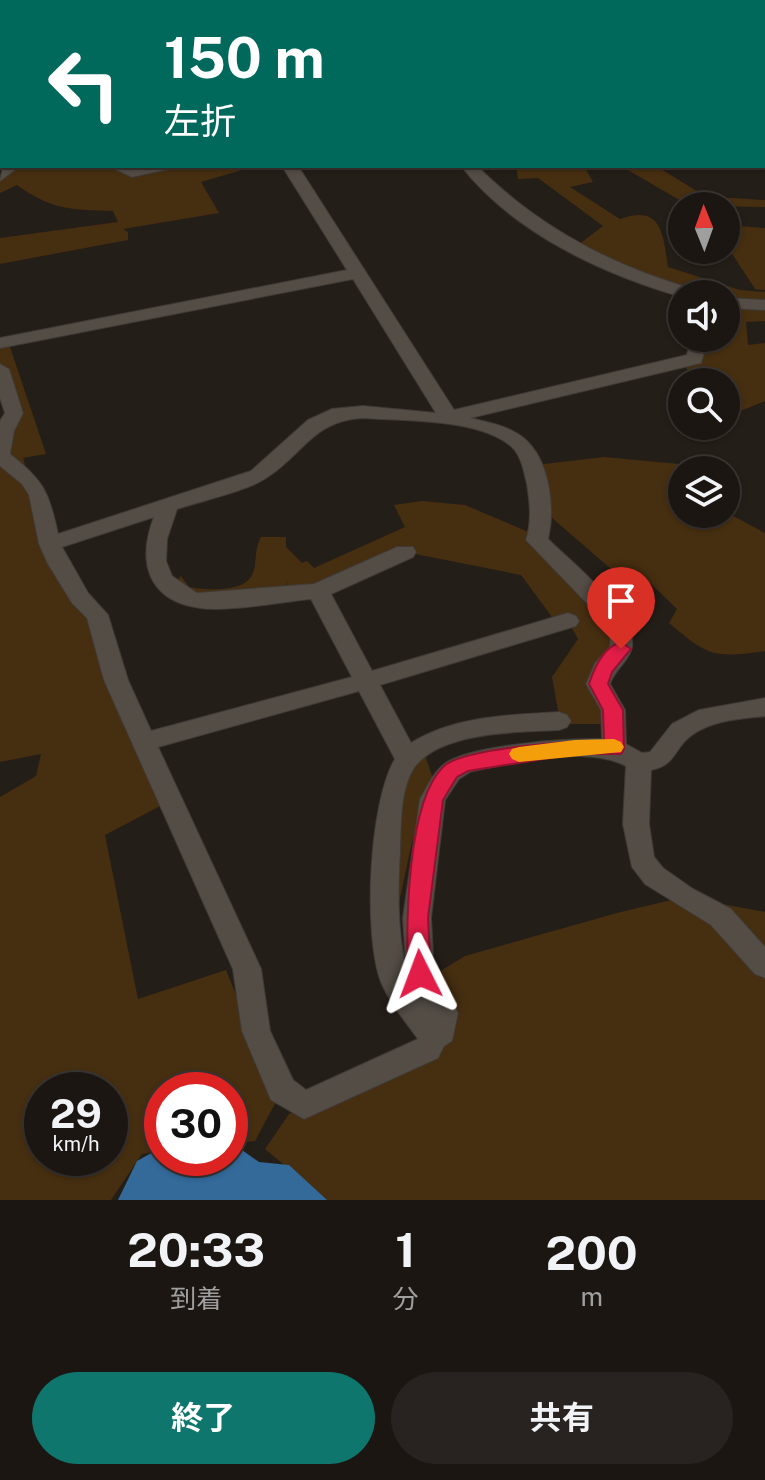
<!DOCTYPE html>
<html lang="ja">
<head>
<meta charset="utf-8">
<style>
  body { margin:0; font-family:"Public Sans","Noto Sans JP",sans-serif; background:#282320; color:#f1f3f6; height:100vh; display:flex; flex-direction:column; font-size:30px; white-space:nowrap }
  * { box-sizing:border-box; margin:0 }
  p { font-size:26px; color:#a09f9f }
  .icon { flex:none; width:44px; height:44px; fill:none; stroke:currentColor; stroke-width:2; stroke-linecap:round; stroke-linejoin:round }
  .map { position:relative; height:1200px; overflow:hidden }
  .sheet { display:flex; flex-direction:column; background:#1b1612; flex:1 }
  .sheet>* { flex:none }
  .guide { position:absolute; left:0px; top:0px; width:766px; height:168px; box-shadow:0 2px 6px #0004,0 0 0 2px #393532; background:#00695c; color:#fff; overflow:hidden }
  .needle { width:52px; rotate:359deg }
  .fabs { position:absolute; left:668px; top:192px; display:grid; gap:16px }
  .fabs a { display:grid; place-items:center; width:72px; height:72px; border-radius:50%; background:#1b1612; box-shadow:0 2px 6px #0004,0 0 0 2px #393532; font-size:40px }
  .speed { position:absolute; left:24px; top:1072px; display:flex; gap:16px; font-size:40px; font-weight:700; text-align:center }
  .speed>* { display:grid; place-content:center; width:104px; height:104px; border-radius:50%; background:#1b1612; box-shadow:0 2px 6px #0004,0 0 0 2px #393532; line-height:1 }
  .speed small { font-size:20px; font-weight:400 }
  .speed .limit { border:12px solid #d22; background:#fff; color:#111 }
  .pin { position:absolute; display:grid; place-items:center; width:68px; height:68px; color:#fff; margin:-82px -34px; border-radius:50% 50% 50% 0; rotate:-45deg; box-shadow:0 0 8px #0007 }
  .pin .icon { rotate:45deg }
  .me { position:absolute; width:88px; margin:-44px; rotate:357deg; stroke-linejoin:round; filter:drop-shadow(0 0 6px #0008) }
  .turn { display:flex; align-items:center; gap:28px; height:168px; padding:0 32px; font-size:36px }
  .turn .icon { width:104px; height:104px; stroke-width:2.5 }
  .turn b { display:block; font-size:56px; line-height:68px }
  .eta { display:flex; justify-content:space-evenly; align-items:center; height:136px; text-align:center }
  .eta b { font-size:48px; font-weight:700; line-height:56px }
  .button { display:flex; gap:16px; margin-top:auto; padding:16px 32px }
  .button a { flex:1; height:92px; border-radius:48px; background:#0f766e; color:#fff; font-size:32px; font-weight:700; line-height:92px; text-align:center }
  .button a+a { background:#282320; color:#f1f3f6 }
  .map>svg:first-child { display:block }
</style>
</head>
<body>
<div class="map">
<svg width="765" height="1200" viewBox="0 0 765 1200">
  <rect width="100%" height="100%" fill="#241e18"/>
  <!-- green -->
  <g fill="#462e10" fill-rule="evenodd">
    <path d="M12 166H256L201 182 219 213 123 229 128 232V240L0 264V238L118 222 113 211C73 210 51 210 17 185L0 193V176Z"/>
    <path d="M516 166H584L593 182 570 187 620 219C662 204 663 234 668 267L740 290 765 292V301L726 299V294C671 294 626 269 578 245L603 226 538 178 518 179Z"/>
    <polygon points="621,166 656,166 695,190 715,197 765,200 765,207 706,206 681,201"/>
    <polygon points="726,225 765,228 765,290 755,289 733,255 725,250"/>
    <polygon points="726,301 765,306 765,321 746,322 748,345 765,343 765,401 733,414 726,409 726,382 695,382 682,361 694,338 726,338"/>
    <path d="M9 344 46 454 23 458 28 474 90 620 162 805 105 835 138 999 226 970 278 1098 255 1141 230 1144V1090H162V1151L142 1154 111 1200H0V797L36 776 41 754 0 762V432L14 411 0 370V345ZM42 1090H110V1158H42Z"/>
    <path d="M604 457 679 464 682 514 726 512 765 533V651C714 658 709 657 669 623L677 609 648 581 611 569 544 511 536 465Z"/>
    <path d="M422 501 465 505 538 536 621 638 603 669 609 724H567L558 710 552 677 578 639 568 621 552 617 521 575 405 552 327 589 284 590 288 581 281 592 197 601 173 585 181 576 189 587C204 590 244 593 252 575 258 563 253 552 261 537H286V547L302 563 307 561 314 568 405 527 394 505Z"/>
    <polygon points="425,755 433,779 412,842 392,935 405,781"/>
    <polygon points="684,897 765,912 765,1200 326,1200 265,1149 289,1114 433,1044 427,979 465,956 617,913"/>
  </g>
  <!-- water -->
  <polygon fill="#336a9a" points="230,1144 235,1145 259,1162 289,1165 327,1200 118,1200 137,1161 162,1147 162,1158 230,1158"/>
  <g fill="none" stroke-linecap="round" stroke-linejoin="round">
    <!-- minor casing -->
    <g stroke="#3f3a36" stroke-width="2">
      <g id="minor">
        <polygon points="333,0 352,0 353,2 334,2"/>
        <polygon points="0,61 2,61 0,70"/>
        <polygon points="3,166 20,166 0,181"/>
        <polygon points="108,166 172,166 169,169 132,177"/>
        <path d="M282 166H298L454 410 687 355 691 338H709L701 363 470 418C486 422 504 425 518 434 549 453 556 506 548 539 570 561 637 614 632 647 630 660 614 670 610 684L625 710 626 744 642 753 650 752 672 724 699 710 765 698V716C740 719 713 720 692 735 674 747 677 765 651 770L649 824 654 857 663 868 693 889 731 909 765 947V978L755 974 711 925 645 884 632 867 623 824 626 766C586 745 514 762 470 772L459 779 445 800 431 918 434 972 458 1013 452 1041 444 1046 438 1058 304 1119 271 1100 242 1031 233 969 104 680 87 618 72 603 48 564 39 544 29 495 22 484 0 466V421L5 413 0 398V364L9 369 23 413 14 431 10 454C44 481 49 492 58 534L251 471 308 420 332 409 363 406 436 413 353 279 0 348V338L347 270ZM363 418C404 421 484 418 514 449 522 459 524 472 527 484 530 503 532 522 526 540L603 620 610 632V647L595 663 586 684 601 710 602 739C571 738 461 745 441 767 432 775 426 789 420 799L403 918 406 968C397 931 398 890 400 852 401 827 400 789 414 768 440 731 519 732 559 730L567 727 571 721 567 715 559 712C509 715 454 716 411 743L380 685 576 626 579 621 576 616 568 613 372 671 331 594 413 557 416 552 413 547H397L314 584 197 593 172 576 166 561 167 539 177 509C201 501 247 491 266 478 303 455 313 420 363 418ZM154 517C137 561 147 601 200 608 230 612 280 602 311 599L352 677 151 731 128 680 108 615 88 593 62 547ZM359 691 395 759C369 803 363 934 381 982 390 1003 405 1021 418 1039L306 1090 293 1080 270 1031 261 969 158 747Z"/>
        <path d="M461 166H477C538 227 614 267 697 290L700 294H682V297C602 274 514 233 461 166Z"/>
        <polygon points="726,298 765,300 765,310 726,308"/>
      </g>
    </g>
    <!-- minor -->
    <use href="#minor" fill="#544d46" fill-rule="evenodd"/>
  </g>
  <!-- route -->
  <path fill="#e11d48" stroke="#92132f" stroke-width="2" d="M621 642 631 649 612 672 608 684 623 710 624 749 621 754H575L468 771 457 777 443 800 428 918 431 974 428 981 420 984 411 981 408 974C406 924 407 802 443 767 461 748 575 740 604 741L603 710 589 684C594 668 604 647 621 642Z"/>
  <!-- slow -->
  <polygon fill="#f59e0b" points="614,739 621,742 624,747 621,752 519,762 512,759 509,754 512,749 519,747 575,740"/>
</svg>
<div class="fabs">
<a><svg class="needle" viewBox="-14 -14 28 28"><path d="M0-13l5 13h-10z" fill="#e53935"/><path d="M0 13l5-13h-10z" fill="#a09f9f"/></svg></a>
<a><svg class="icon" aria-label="sound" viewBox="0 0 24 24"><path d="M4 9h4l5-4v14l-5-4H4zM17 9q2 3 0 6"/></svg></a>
<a><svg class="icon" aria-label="search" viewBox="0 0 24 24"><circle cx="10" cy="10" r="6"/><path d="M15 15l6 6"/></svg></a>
<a><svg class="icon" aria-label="layers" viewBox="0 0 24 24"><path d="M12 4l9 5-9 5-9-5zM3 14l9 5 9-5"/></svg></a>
</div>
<div class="speed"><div>29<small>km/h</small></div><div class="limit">30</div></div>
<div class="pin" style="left:621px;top:649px;background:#d93025"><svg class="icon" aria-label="arrive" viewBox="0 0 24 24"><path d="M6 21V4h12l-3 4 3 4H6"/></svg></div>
<svg class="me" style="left:420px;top:974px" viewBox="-20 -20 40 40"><path d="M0-17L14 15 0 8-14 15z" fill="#e11d48" stroke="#fff" stroke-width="4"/></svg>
<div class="guide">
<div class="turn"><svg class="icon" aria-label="left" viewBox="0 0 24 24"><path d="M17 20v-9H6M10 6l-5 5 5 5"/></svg><div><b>150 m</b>左折</div></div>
</div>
</div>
<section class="sheet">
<div class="eta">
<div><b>20:33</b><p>到着</p></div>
<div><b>1</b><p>分</p></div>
<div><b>200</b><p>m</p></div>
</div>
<div class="button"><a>終了</a><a>共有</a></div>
</section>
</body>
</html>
